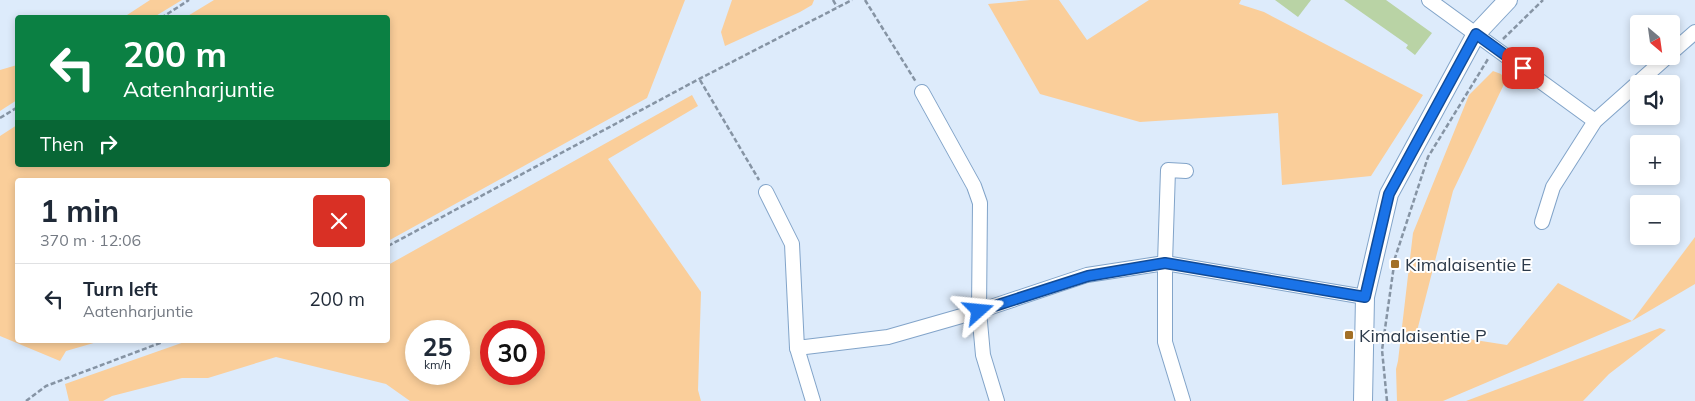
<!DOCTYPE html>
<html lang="en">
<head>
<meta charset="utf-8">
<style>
  body { margin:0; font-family:Mulish,sans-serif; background:#f2f2f3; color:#1f2937; height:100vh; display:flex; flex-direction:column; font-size:19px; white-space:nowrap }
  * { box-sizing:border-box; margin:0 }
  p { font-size:16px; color:#747a83 }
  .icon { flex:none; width:28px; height:28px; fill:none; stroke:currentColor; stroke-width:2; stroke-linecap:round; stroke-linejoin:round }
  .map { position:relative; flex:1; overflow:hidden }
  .details { position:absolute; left:15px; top:178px; width:375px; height:165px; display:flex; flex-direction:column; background:#fff; border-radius:5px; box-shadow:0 2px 8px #0003 }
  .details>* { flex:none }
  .top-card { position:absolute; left:15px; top:15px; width:375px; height:152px; border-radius:5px; box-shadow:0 2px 8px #0003; background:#0b8043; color:#fff; overflow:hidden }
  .needle { width:32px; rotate:151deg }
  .buttons { position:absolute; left:1630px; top:15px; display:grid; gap:10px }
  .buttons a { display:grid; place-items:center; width:50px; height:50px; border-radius:5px; background:#fff; box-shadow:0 2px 8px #0003; font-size:25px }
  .speed { position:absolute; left:405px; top:320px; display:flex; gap:10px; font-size:25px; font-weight:700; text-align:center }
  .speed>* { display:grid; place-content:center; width:65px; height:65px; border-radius:50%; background:#fff; box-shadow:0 2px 8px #0003; line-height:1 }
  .speed small { font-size:12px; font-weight:400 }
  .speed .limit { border:8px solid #d22; background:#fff; color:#111 }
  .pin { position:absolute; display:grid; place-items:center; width:42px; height:42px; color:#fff; margin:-21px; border-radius:10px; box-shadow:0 2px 8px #0006 }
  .me { position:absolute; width:55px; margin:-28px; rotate:72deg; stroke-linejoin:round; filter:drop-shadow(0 0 4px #0008) }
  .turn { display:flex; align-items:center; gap:18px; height:105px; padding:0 25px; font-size:22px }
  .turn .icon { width:65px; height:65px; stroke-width:2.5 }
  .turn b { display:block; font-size:35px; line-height:42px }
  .then { display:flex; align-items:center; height:48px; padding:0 25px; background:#0003; gap:10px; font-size:19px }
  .round { display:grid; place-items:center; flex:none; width:52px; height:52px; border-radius:5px; background:#f2f2f3 }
  .summary { display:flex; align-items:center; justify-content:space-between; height:85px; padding:0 25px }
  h1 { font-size:30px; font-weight:700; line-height:38px }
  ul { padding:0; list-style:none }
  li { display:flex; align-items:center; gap:15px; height:70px; padding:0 25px; border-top:1px solid #e0e1e3 }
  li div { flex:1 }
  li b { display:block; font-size:19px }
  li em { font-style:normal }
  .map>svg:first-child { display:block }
</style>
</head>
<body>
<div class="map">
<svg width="1695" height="401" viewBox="0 0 1695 401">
  <rect width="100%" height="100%" fill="#ddebfb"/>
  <!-- green -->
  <g fill="#face9a" fill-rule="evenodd">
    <polygon points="150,0 182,0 154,17 124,17"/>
    <polygon points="214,0 685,0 647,98 388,241 388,180 18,180 18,340 104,340 66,351 60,361 0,336 0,136 17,125 18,165 388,165 388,18 186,17"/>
    <polygon points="732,0 814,0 812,5 800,12 725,46 721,32"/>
    <polygon points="1030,0 1059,0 1087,40 1149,0 1241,0 1239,4 1264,12 1423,95 1371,176 1282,185 1278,113 1140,122 1040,94 988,4"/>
    <polygon points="17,65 17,100 0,111 0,70"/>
    <polygon points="1493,71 1501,74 1506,80 1453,191 1417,331 1507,345 1558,283 1632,321 1695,237 1695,284 1632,321 1443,401 1397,401 1396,369 1398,361 1413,233 1469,95"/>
    <path d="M692 95 698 106 608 159 701 292 698 390 701 401H410L386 384 276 357 208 378H182L112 396 103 401H69L65 384 190 340H388V265ZM416 331H459V374H416ZM491 331H534V374H491Z"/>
    <polygon points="1660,328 1666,330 1609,374 1583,401 1466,401"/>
  </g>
  <!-- building -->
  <g fill="#b9d3a5">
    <polygon points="1275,0 1311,0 1298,17"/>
    <polygon points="1344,0 1386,0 1432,33 1415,55 1406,48 1408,45"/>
  </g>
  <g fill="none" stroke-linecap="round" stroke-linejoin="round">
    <!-- minor casing -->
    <g stroke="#82a4c9" stroke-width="16">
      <g id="minor">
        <polyline points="1429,0 1595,121"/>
        <polyline points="1671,53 1695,32"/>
        <polyline points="922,92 974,186 980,203 979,311 983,355 997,401"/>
        <polyline points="766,192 792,244 797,348 888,337 979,311 1087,275 1165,263 1365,297"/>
        <polyline points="1542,222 1553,187 1595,121 1668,56"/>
        <polyline points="797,348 813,401"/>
        <polyline points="1183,401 1165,342 1165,263 1168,170 1186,171"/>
      </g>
    </g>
    <!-- tertiary casing -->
    <g stroke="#82a4c9" stroke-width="20">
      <polyline id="tertiary" points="1363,401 1365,297 1389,194 1476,34 1508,0"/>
    </g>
    <!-- path -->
    <g stroke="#8694a4" stroke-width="2.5" stroke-dasharray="5 2.5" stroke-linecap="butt">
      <polyline points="833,0 837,7"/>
      <polyline points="865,0 916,82"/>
      <polyline points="161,18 189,0"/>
      <polyline points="1503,39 1543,0"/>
      <polyline points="700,80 759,180"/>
      <polyline points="0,118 18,107"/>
      <polyline points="388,246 699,79 852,0"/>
      <polyline points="26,401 46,386 168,340"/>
      <polyline points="1387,401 1382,350 1395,258 1428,157 1488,59"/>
    </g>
    <!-- minor -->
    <use href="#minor" stroke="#fff" stroke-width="14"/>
    <!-- tertiary -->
    <use href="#tertiary" stroke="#fff" stroke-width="18"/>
  </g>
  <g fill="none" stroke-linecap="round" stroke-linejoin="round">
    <!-- route casing -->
    <g stroke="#114b97" stroke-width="12">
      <polyline id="route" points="979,311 1088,276 1165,263 1365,297 1389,194 1476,34 1523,68"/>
    </g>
    <!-- route -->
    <use href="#route" stroke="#1a73e8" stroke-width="9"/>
  </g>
  <!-- markers -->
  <g fill="#a37027" stroke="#fff" stroke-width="2">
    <rect x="1390" y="259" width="10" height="10" rx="2.5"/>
    <rect x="1344" y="330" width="10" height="10" rx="2.5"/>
  </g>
  <g text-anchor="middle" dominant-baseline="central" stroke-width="4" stroke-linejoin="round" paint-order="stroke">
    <!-- poi labels -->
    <g font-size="18" fill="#2b3949" stroke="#fff" text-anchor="start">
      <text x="1405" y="264">Kimalaisentie E</text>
      <text x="1359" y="335">Kimalaisentie P</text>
    </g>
  </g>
</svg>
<div class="buttons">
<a><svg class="needle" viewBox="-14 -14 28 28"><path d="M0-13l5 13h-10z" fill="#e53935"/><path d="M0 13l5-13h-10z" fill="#747a83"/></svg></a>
<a><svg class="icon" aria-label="sound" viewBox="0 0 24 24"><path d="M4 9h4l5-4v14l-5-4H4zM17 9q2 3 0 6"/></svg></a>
<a>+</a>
<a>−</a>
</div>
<div class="speed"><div>25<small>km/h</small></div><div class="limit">30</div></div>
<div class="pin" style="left:1523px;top:68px;background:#d93025"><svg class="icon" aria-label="arrive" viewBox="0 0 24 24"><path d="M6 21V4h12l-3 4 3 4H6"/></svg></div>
<svg class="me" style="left:979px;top:311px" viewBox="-20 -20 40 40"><path d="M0-17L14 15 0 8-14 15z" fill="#1a73e8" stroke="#fff" stroke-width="4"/></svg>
<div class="top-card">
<div class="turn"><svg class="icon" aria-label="left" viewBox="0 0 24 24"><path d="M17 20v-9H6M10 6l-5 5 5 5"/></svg><div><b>200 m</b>Aatenharjuntie</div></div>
<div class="then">Then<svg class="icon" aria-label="right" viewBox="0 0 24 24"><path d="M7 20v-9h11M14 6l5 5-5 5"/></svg></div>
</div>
<section class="details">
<div class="summary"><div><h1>1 min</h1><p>370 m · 12:06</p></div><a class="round" style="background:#d93025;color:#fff"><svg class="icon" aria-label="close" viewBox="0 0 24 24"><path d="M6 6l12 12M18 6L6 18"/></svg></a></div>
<ul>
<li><svg class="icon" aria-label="left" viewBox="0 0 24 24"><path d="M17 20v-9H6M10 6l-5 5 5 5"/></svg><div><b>Turn left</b><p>Aatenharjuntie</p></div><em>200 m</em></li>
</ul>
</section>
</div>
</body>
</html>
